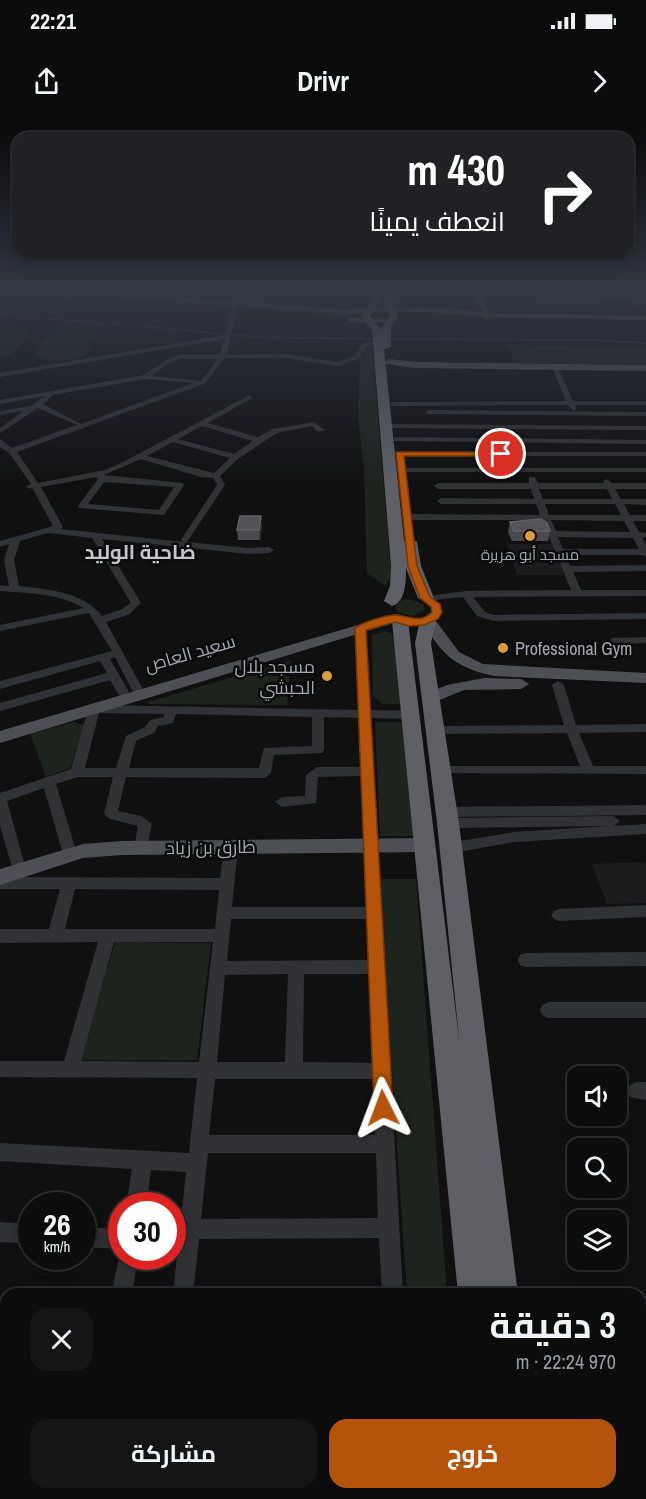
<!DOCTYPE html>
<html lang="ar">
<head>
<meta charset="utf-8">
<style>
  body { margin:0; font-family:"Archivo Narrow",Cairo,sans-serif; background:#151516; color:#f1f3f6; direction:rtl; height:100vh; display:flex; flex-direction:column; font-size:22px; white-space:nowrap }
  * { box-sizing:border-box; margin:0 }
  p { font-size:20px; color:#9a9b9d }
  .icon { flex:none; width:33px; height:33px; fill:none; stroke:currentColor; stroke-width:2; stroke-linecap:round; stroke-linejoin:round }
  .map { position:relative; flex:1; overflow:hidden; direction:ltr }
  .side { position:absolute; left:0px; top:1168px; width:646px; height:212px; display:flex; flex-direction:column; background:#0c0c0d; border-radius:18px 18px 0 0; box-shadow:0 3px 15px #0003,0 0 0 2px #2c2c2e; direction:rtl }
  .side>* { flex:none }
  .top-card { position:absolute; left:12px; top:12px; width:622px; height:126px; border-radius:18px; box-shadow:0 3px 15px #0003,0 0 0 2px #2c2c2e; direction:rtl; background:#202124; color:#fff; overflow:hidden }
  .controls { position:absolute; left:567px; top:946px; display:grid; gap:12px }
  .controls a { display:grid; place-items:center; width:60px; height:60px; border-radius:12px; background:#0c0c0d; box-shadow:0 3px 15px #0003,0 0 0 2px #2c2c2e; font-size:30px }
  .speed { position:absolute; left:18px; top:1072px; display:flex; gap:12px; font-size:30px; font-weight:700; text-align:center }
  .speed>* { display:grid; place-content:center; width:78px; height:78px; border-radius:50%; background:#0c0c0d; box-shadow:0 3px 15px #0003,0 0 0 2px #2c2c2e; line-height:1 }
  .speed small { font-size:15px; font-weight:400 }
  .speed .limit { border:9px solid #d22; background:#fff; color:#111 }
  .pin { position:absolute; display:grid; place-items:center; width:51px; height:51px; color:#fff; margin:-26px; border:3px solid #fff; border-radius:50%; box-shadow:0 2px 6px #0007 }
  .me { position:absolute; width:66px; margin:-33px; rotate:357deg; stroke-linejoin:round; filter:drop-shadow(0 0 4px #0008) }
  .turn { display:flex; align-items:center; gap:21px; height:126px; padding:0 30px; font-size:27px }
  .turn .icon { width:78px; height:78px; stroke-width:2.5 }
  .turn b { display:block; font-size:42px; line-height:51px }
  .round { display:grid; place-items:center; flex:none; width:63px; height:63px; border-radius:18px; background:#151516 }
  .headline { display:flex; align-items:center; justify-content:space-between; height:102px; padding:0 30px }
  h1 { font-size:36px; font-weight:700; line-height:45px }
  .action { display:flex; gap:12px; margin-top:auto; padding:12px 30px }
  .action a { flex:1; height:69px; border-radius:18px; background:#b45309; color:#fff; font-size:24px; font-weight:700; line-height:69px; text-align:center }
  .action a+a { background:#151516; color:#f1f3f6 }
  .status { display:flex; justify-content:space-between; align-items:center; height:42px; padding:0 30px; background:#0c0c0d; direction:ltr }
  .status svg { height:16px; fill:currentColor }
  header { display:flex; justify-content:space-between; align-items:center; height:78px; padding:0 30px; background:#0c0c0d; font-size:27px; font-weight:700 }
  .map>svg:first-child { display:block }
</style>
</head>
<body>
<div class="status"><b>22:21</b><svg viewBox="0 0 49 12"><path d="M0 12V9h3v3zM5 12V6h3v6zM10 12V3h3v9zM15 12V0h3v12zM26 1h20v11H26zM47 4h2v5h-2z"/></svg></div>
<header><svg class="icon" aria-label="forward" viewBox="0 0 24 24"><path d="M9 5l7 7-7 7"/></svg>Drivr<svg class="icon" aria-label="share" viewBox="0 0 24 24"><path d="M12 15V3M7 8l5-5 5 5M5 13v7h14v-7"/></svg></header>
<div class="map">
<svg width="646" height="1379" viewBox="0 0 646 1379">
  <rect width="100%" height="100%" fill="#101011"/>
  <!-- built -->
  <g fill="#1c1c1e">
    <polygon points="507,424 552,424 564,455 517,455"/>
    <polygon points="646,742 646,783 607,784 592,744"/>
  </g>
  <!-- green -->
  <g fill="#1d231d">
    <polygon points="182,181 352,194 356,198 180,182"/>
    <polygon points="0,207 17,207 30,213 14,233 0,239"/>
    <path d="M83 207 100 212 86 235C71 241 48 245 35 233 47 211 58 207 83 207Z"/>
    <polygon points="508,224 646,227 646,245 518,243 514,242"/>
    <polygon points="372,225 391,455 386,466 367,453 364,349 358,296 360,238 364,233 364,226"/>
    <polygon points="409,479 423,484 425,490 413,496 397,492 395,485 402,480"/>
    <polygon points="386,511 391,513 397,526 401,584 383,584 373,576 372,515"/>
    <polygon points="291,540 287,585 149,584 148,582"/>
    <polygon points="73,602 84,605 70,648 46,657 30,614"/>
    <polygon points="375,602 405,602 415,716 380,716"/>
    <polygon points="379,759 416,759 447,1174 407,1174"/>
    <polygon points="115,822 211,823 197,940 80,940"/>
  </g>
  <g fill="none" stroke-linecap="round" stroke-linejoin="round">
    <!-- stream -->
    <g stroke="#2d353a" stroke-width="1.5">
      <polyline points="0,194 259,217 372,219"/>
      <polyline points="390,219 593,220 646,223"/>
    </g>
    <!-- minor -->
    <g fill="#313235" fill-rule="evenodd">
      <polygon points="181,170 187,170 172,184 168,184"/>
      <polygon points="533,170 538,170 542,175 646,178 646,182 638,181 646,190 646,196 635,183 638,181 540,179"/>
      <polygon points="479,173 520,173 523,175 477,176"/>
      <path d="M234 186 237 188 227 235 284 234 338 242 355 236 362 223 378 221 381 223 366 226 360 238 339 246 284 238H224L206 263 17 332 38 363 105 350 119 344 248 276H252V278L208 303 258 317 272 309 314 302 325 310 318 312 312 306 277 313 238 339 220 356 225 365 187 422 248 428 269 427 274 430 269 433 248 434 102 419 141 483 128 495 106 502 143 569 141 572H133L115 537 110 539 129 572 127 575H119L110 560 0 591V583L107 553 100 541 0 569V561L112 531 89 493 0 511V505L83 488C59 473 26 473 0 471V465L9 466 4 440 9 424 0 427V421L53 406 33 369 25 367 31 364 9 333 0 327V319L12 328 77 305 38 288 0 313V308L23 291 0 295V291L31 286 45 276 0 284V280L144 255 166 240 179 235H220L224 219 0 257V253L225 215 231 188ZM180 239H218L201 261 152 256 170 242ZM146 259 193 263 81 304 43 284 53 275ZM202 306 253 321 234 334 178 319ZM173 322 230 338 214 353 147 336ZM141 339 201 357 213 358 217 365 181 420 183 422 61 409 63 407 41 367 96 357 98 359 78 386 79 388 164 395 184 365 183 363 104 355ZM104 362 174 367 159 390 88 384ZM48 413 92 418 131 483 120 490 102 496C84 472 48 469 19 466L14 440 20 421Z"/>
      <polygon points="556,248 559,250 573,281 646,281 646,285 575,285 577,289 573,291 568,285 393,286 389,284 393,282 566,281 553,250"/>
      <polygon points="429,290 646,292 646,296 426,294 425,292"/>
      <polygon points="392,304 646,306 646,310 395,308 392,308"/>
      <polygon points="394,317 646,320 646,324 397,321 394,321"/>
      <polygon points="399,332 646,332 646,336 396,336 395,334"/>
      <rect x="398" y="348" width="248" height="4"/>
      <path d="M529 357H535L538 363H604L603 361 607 359 612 363H646V369H615L621 379H646V385L624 384 630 395H646V401H633L639 412 646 413V417L642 418 646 425V437L642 435H566L570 446 646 445V451L573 452 581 470H646V476L473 477 485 492 494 495 646 493V499L493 501 477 496 463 477 424 481V477L428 476 466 471 571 470 542 400H408L404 397 408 394 540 395 536 384H441L437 381 441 378 534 379 531 369H438L434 366 438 363H529ZM539 369H607L612 379H543ZM545 384H615L621 395H549ZM551 400 624 401 630 412 556 411ZM558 417 633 418 639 429H563Z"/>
      <path d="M361 505 366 508 371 590 412 591 418 595 412 599 371 598 403 1174H382L379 1118 199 1119 193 1174H173L186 1052 151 1050 146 1086H126L132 1049 0 1041V1023L189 1033 197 958 0 957V941H64L98 822 0 823V809H49L60 769H0V757L220 758 224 727 226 723H236L238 727 232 787H366L361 656 318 657 316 683 282 687 275 682 282 677 305 676 306 655 317 647H361L359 598 324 597V630L322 633 274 635 271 653 265 658 126 657 118 691 141 696 152 704 146 732H136L134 728 138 706 110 699 104 694 113 657H78L56 664 77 734 75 738H65L63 734 44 668 7 681 26 750 24 754H14L0 706V673L71 649 88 589 94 585 359 590 356 508ZM99 593 164 594V597L150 600 145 607 126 616 116 648H85ZM176 594 312 597V626L264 628 259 648H129L136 621 154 613 158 606 173 603ZM75 769 219 770 215 809H65ZM231 799H367L369 840 227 841ZM114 822H213L199 942 81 941ZM288 854 285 942H217L225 855ZM304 854H369L372 943 303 942ZM215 959H373L375 1015H209ZM208 1033H376L378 1098 201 1099Z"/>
      <polygon points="646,517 646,523 613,524 608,521 613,518"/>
      <polygon points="558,561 564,565 576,605 646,604 646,612 579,613 593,646 646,646 646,654 434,653 433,650 434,647 439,646 580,646 567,613 435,614 429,610 435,606 564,605 552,565"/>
      <polygon points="646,685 646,695 446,697 439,692 446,687"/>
      <polygon points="613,696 620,701 614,706 646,704 646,714 514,722 464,731 451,739 446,738 444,734 455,722 460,721 514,712 608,706 448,708 443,707 441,703 443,699 448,698"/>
      <polygon points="646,785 646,797 559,801 554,799 551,795 554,791 559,789"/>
      <polygon points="646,832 646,846 526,847 520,845 518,840 520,835 526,833"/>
      <polygon points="548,882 646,882 646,898 548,898 542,895 540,890 542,885"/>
      <polygon points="636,962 646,962 646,980 630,977 627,971 630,965"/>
      <polygon points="0,1102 32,1104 32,1124 0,1122"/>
      <polygon points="82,1107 122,1109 122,1129 82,1127"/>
      <polygon points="121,1130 122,1137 138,1137 132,1174 111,1174"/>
      <polygon points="0,1192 6,1193 6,1215 0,1214"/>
      <rect x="0" y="1290" width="6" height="24"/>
      <rect x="640" y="1347" width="6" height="24"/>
      <rect x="390" y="1374" width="24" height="5"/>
    </g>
    <!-- major -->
    <g fill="#4e4f54" fill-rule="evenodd">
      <path d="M0 170 59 172 56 170H82L345 190C391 185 435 187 481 192L474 170H481L489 193 646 196V200L491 197 487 200 483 197C436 192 392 190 345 194L71 173 74 175 70 177 0 172Z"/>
      <polygon points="348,198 391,199 395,201 391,203 351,202 348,202"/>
      <polygon points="389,239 415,242 646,245 646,251 415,248 386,244 385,242"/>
      <polygon points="395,494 400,495 402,498 400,501 0,623 0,611"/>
      <path d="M428 496 433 497 459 532 483 544 646 553V563L494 556C453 547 442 534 421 500Z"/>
      <polygon points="484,558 521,559 529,564 521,569 464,570 430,584 422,579 424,575 447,565"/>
      <polygon points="426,718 433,720 435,725 433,730 426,732 122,735 83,738 0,765 0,749 83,724 122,721"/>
    </g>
    <!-- highway -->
    <g fill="#5e6066" fill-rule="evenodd">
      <path d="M371 170H379L380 181 370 196 381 210 390 196 384 184 381 170H389L398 196 391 207V227L384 229 404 421 410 418 417 422 421 446 434 478 426 483 418 478 406 448C406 461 406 482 392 486L384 481 390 466 391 446 372 210 361 196 372 181Z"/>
      <polygon points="428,495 436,500 431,523 459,703 518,1174 458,1174 392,501 400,496 408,501 460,927 437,703 415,523 420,500"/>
      <rect x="475" y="1374" width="70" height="5"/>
    </g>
  </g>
  <!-- wall -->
  <g fill="#494a4d">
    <polygon points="510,402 550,411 548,421 512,421 508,412"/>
    <polygon points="262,406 260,420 238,420 237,410"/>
  </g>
  <!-- shaded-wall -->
  <polygon fill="#2e2f31" points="261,396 262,406 260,420 259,410"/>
  <!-- building -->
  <g fill="#525458" stroke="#5f6166" stroke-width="1.5">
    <polygon points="240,396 261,396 259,410 237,410"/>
    <polygon points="541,399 547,403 550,411 514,411 510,402"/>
  </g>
  <!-- sky -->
  <linearGradient id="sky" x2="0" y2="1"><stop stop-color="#090909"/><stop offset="0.47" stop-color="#313743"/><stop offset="1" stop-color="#313743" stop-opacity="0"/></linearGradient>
  <rect width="646" height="363" fill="url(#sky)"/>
  <!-- route -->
  <path fill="#b45309" stroke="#753606" stroke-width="1.5" d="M396 332H501L505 334 501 336H404L417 446 430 477 440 484 442 492 438 499 424 505 409 506 395 502 366 510 393 988 390 994 383 997 377 994 374 988 355 508C363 502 386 495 396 495 410 496 420 504 432 492L431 487 420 478 408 446Z"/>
  <!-- markers -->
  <g fill="#da9e3f" stroke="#0b0b0c" stroke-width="2">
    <circle cx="530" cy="416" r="6"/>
    <circle cx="503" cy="528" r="6"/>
    <circle cx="327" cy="556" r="6"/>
  </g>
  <g text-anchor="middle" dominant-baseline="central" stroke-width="5" stroke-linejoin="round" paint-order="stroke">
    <!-- far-poi labels -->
    <g font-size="15" fill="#a3a8b0" stroke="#0b0b0c">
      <text x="530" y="434">مسجد أبو هريرة</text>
    </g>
    <!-- poi labels -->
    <g font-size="18" fill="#a3a8b0" stroke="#0b0b0c" text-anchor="start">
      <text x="515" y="528">Professional Gym</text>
      <text x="315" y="546" text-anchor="end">مسجد بلال<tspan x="315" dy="21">الحبشي</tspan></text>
    </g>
    <!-- street labels -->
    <g font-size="18" fill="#a3a8b0" stroke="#0b0b0c">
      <text transform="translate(190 533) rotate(-16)">سعيد العاص</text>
      <text transform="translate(211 727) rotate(-1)">طارق بن زياد</text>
    </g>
    <!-- far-district labels -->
    <g font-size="20" font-weight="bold" fill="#c3c6cd" stroke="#0b0b0c">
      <text x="140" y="431">ضاحية الوليد</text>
    </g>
  </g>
</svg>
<div class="controls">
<a><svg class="icon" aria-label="sound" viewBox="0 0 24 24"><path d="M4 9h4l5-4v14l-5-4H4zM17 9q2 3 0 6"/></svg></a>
<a><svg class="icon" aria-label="search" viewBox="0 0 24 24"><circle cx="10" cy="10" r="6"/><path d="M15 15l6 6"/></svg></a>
<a><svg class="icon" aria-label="layers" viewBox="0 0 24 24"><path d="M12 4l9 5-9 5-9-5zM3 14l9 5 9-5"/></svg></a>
</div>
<div class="speed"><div>26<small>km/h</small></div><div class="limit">30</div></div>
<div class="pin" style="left:501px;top:334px;background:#d93025"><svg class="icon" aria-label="arrive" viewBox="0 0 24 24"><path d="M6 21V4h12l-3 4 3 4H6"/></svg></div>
<svg class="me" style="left:383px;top:988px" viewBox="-20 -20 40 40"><path d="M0-17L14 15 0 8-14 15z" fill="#b45309" stroke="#fff" stroke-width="4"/></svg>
<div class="top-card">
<div class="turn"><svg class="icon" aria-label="right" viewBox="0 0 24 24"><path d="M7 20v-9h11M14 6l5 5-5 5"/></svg><div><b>430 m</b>انعطف يمينًا</div></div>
</div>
<section class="side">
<div class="headline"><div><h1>3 دقيقة</h1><p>970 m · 22:24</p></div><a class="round"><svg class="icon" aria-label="close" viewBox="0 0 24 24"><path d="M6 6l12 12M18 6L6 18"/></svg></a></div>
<div class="action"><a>خروج</a><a>مشاركة</a></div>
</section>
</div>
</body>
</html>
